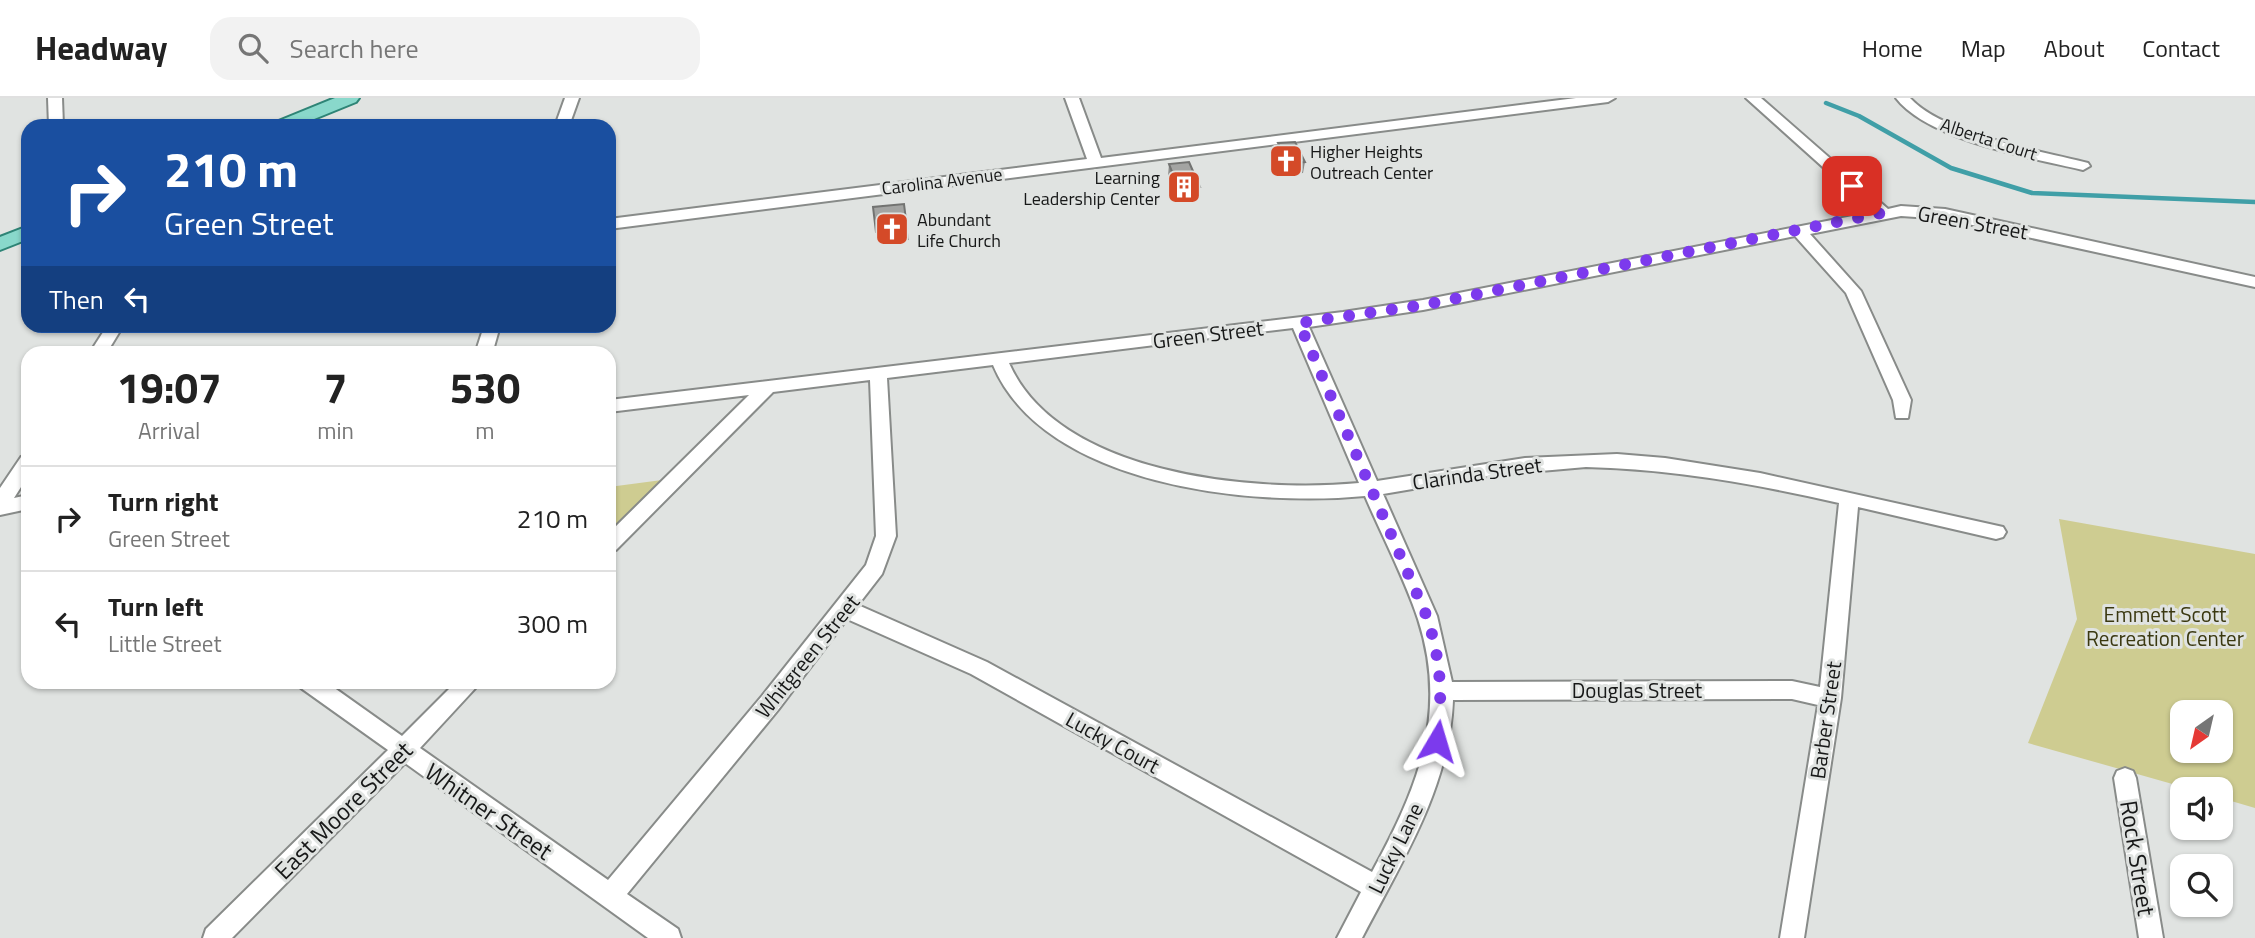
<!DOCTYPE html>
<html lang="en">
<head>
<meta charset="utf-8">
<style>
  body { margin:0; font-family:"Titillium Web",sans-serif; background:#f2f2f2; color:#222; height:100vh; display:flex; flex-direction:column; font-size:26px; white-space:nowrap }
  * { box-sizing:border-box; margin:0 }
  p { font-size:23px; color:#767676 }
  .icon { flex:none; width:38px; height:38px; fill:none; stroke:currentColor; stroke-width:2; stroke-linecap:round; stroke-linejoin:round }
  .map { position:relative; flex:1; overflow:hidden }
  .drawer { position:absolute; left:21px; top:248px; width:595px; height:343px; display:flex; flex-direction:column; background:#fff; border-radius:21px; box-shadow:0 2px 5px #0004 }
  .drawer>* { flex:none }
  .top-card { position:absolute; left:21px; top:21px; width:595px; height:214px; border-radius:21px; box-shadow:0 2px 5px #0004; background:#1a4fa0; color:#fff; overflow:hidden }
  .needle { width:46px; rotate:214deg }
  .controls { position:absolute; left:2170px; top:602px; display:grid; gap:14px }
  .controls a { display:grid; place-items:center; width:63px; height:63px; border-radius:14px; background:#fff; box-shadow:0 2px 5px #0004; font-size:35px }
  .pin { position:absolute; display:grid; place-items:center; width:60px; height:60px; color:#fff; margin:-30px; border-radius:14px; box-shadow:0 4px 10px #0006 }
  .me { position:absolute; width:77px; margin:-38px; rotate:7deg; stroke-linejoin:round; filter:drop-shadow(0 0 5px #0008) }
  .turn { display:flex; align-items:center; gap:24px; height:147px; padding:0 28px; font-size:32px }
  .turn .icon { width:91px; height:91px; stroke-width:2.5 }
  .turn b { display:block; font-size:49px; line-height:60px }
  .then { display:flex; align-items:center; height:66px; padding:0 28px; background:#0003; gap:14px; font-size:26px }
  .eta { display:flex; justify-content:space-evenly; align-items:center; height:119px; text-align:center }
  .eta b { font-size:42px; font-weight:700; line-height:49px }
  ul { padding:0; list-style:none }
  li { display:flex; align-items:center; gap:21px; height:105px; padding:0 28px; border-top:2px solid #e0e0e0 }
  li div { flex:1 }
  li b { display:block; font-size:26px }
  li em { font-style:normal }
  header { display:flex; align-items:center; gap:42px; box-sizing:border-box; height:98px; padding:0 35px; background:#fff; border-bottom:2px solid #e0e0e0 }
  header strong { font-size:33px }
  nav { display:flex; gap:38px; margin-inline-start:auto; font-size:24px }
  .search { width:490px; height:63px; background:#f2f2f2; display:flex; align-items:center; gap:18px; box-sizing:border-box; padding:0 24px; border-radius:21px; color:#767676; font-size:26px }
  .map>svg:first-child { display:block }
</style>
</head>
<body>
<header>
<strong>Headway</strong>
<div class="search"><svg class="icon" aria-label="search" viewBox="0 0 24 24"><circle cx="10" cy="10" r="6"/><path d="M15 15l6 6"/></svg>Search here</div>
<nav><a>Home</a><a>Map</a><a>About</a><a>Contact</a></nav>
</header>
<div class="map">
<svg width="2255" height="840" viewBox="0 0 2255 840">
  <rect width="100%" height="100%" fill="#e0e3e1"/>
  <!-- green -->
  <g fill="#cecc91" fill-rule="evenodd">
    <polygon points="662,382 609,435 609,389"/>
    <path d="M2059 421 2255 456V710L2221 700V691H2190L2028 645 2077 521ZM2182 614H2221V653H2182Z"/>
  </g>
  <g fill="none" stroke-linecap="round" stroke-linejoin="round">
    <!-- stream -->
    <polyline stroke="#409fa7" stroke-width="4.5" points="1826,5 1859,18 1951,70 2032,95 2255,104"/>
    <!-- minor casing -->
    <g stroke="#888b89" stroke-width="4">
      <g id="minor">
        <polygon points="48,0 62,0 63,28 49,28"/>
        <polygon points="565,0 579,0 569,28 555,28"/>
        <polygon points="1065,0 1079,0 1101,60 1576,0 1615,0 1608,4 609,131 609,121 1087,61"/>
        <path d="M1746 0H1761L1888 111 1901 108 1945 111 2255 179V189L1945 121 1901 118 1810 136 1861 193 1911 302 1908 320H1896L1893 302 1846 195 1795 138 1423 212 1309 229 1377 383 1525 360 1617 356 1665 360 1760 375 2003 429 2006 434 2003 439 1996 441 1858 409 1841 600 1804 840H1780L1818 607 1792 601 1453 602C1450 689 1401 765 1362 840H1337L1361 794 971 576 847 521 778 612 627 796 678 831 681 840H648L405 665 232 840H203L206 831 388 652 301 590 299 584H326L402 638 456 584H481L420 650 608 782 762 598 866 467 876 438 870 282 773 294 616 452 609 455V435L749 297 609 314V302L1343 214 1423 202 1873 114ZM1293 230 1359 385C1253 395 1058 377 1009 265ZM993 267C1044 388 1251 409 1365 398 1382 438 1404 479 1418 521 1449 616 1417 691 1372 774L987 564 858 507 882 476 896 438 887 280ZM1586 369C1672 371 1756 386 1839 405L1820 589 1792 583 1452 584 1437 518 1383 396 1495 377Z"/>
        <path d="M1896 0H1910C1943 36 2040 53 2088 65L2090 68 2083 72C2032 60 1928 42 1896 0Z"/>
        <polygon points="107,228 123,228 106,256 89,256"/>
        <polygon points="484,228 500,228 492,256 475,256"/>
        <polygon points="28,357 28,378 14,400 28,397 28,411 0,417 0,390 21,359"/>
        <polygon points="2125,670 2133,673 2136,680 2163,840 2139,840 2114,680 2117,673"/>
      </g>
    </g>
    <!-- major casing -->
    <g stroke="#2e8476" stroke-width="4">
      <g id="major">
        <polygon points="335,0 359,0 356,4 297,28 273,28 276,24"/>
        <polygon points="28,128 28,141 0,152 0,139"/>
      </g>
    </g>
    <!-- minor -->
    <use href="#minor" fill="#fff" fill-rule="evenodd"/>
    <!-- major -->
    <use href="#major" fill="#89d8cb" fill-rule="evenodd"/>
  </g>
  <!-- wall -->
  <g fill="#8c8d8b">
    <polygon points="1278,45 1305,64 1303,75 1286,77 1277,57"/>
    <polygon points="1169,66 1199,100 1179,102 1168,78"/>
    <polygon points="904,106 909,142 878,145 876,134"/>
  </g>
  <!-- shaded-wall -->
  <polygon fill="#727371" points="1200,89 1199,100 1179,102 1179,91"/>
  <!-- building -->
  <g fill="#a3a4a2" stroke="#727371" stroke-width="2">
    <polygon points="1295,44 1305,64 1288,65 1278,45"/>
    <polygon points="1189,64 1200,89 1179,91 1169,66"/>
    <polygon points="904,106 907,130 876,134 873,109"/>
  </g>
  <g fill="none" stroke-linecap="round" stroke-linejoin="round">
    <!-- route -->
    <path stroke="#7c3aed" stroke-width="12" stroke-dasharray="0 21.6" d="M1437 643C1443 597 1441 563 1427 519L1299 225 1423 207 1882 115 1852 88"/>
  </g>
  <!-- icons -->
  <defs>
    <g id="church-square" transform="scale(1.75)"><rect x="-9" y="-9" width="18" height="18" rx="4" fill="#d44a28" stroke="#e0e3e1"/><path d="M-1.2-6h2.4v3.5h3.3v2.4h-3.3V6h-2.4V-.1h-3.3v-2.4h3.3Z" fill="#fff"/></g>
    <g id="building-square" transform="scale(1.75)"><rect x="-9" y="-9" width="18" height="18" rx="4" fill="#d44a28" stroke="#e0e3e1"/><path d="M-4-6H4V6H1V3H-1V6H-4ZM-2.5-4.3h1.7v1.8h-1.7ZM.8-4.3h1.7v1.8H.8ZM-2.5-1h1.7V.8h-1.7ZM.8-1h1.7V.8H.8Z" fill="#fff"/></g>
  </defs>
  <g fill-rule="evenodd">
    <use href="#church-square" x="1286" y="63"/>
    <use href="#building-square" x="1184" y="89"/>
    <use href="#church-square" x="892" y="131"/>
  </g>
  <g text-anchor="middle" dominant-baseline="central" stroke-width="6" stroke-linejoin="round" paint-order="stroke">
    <!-- far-street labels -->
    <g font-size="18" fill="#171818" stroke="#e0e3e1">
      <text transform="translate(1989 41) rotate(18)">Alberta Court</text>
      <text transform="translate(942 83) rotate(-7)">Carolina Avenue</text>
    </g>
    <!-- far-poi labels -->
    <g font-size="18" fill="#171818" stroke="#e0e3e1" text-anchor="start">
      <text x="1310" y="53">Higher Heights<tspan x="1310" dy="21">Outreach Center</tspan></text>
      <text x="1160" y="79" text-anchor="end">Learning<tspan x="1160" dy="21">Leadership Center</tspan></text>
      <text x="917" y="121">Abundant<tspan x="917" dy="21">Life Church</tspan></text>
    </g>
    <!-- street labels -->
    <g font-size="21" fill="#171818" stroke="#e0e3e1">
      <text transform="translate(1973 124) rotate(10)">Green Street</text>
      <text transform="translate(1208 236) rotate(-7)">Green Street</text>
      <text transform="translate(1477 375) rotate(-8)">Clarinda Street</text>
      <text transform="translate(807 558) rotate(-51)">Whitgreen Street</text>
      <text x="1637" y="592">Douglas Street</text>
      <text transform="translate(1825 622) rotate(-82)">Barber Street</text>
      <text transform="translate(1113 644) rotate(29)">Lucky Court</text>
      <text transform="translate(1395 750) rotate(-64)">Lucky Lane</text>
    </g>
    <!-- park labels -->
    <g font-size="21" fill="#3a3810" stroke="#e0e3e1">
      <text x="2165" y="516">Emmett Scott<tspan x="2165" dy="24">Recreation Center</tspan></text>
    </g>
    <!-- near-street labels -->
    <g font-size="24" fill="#171818" stroke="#e0e3e1">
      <text transform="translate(343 712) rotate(-45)">East Moore Street</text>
      <text transform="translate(489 713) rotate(35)">Whitner Street</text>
      <text transform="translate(2138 760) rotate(81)">Rock Street</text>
    </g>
  </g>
</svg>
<div class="controls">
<a><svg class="needle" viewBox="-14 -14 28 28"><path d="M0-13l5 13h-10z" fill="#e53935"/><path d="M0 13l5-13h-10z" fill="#767676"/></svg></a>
<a><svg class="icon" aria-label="sound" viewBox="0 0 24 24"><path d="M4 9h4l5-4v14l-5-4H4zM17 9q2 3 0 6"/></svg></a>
<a><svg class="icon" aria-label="search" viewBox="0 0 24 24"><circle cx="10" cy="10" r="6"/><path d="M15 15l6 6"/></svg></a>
</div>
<div class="pin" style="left:1852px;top:88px;background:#d93025"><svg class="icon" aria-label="arrive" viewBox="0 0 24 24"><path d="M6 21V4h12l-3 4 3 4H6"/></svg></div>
<svg class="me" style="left:1437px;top:643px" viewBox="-20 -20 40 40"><path d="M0-17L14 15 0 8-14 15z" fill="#7c3aed" stroke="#fff" stroke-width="4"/></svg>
<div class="top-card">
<div class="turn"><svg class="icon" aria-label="right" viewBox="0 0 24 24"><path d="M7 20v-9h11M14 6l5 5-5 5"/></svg><div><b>210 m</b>Green Street</div></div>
<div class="then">Then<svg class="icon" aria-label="left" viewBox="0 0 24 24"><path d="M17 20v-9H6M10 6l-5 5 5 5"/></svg></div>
</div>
<section class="drawer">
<div class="eta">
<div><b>19:07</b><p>Arrival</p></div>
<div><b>7</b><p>min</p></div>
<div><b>530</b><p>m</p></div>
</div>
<ul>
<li><svg class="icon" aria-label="right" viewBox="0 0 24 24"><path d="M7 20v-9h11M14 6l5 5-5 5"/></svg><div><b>Turn right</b><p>Green Street</p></div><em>210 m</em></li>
<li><svg class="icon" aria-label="left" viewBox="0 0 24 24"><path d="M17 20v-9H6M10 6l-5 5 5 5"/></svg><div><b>Turn left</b><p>Little Street</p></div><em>300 m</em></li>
</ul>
</section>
</div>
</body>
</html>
